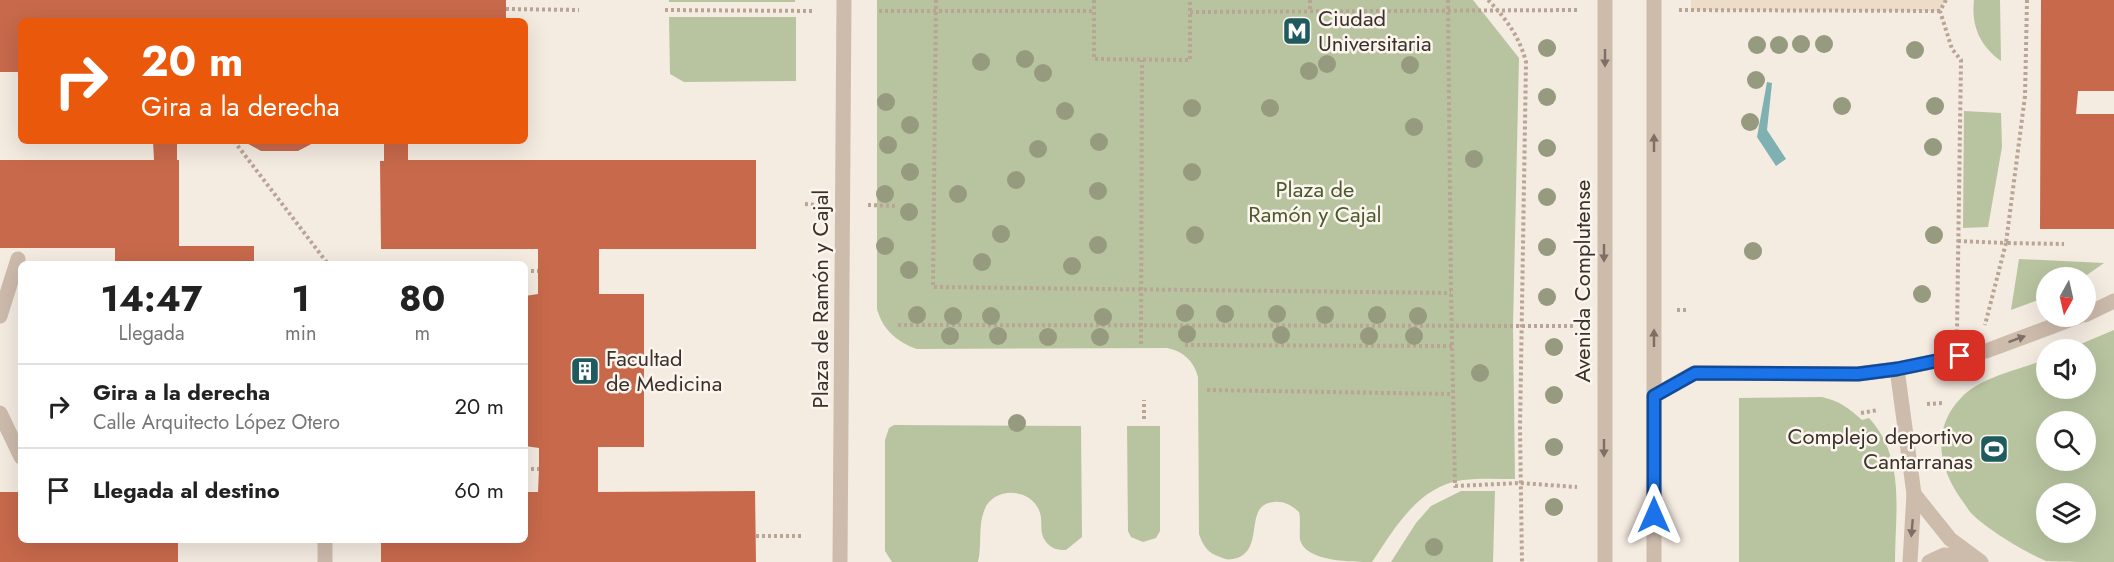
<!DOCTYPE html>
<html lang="es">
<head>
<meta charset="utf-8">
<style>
  body { margin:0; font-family:Jost,sans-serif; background:#f6f6f6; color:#222; height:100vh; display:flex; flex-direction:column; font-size:22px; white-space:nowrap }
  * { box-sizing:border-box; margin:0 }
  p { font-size:20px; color:#767676 }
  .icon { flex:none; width:33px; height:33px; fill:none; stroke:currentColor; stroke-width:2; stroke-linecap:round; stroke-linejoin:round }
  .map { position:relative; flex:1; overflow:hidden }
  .drawer { position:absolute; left:18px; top:261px; width:510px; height:282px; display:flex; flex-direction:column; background:#fff; border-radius:9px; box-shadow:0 6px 24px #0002 }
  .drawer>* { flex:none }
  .guide { position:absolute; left:18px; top:18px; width:510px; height:126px; border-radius:9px; box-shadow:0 6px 24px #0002; background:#ea580c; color:#fff; overflow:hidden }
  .needle { width:39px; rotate:188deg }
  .controls { position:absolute; left:2036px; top:267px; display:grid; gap:12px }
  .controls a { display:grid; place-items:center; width:60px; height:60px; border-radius:50%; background:#fff; box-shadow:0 6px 24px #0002; font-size:30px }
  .pin { position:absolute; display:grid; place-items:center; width:51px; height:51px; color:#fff; margin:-26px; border-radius:12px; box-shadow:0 3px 9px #0006 }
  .me { position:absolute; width:66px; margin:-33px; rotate:0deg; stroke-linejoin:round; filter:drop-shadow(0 0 4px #0008) }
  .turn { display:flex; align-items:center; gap:21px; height:126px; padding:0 24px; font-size:27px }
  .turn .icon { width:78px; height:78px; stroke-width:2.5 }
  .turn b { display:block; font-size:42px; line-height:51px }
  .eta { display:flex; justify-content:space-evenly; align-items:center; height:102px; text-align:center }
  .eta b { font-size:36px; font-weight:700; line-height:42px }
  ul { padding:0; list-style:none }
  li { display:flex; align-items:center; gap:18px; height:84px; padding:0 24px; border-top:2px solid #e0e0e0 }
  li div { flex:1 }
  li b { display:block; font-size:22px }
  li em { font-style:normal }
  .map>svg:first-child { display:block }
</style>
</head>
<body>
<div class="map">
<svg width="2114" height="562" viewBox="0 0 2114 562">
  <rect width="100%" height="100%" fill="#f4ebe1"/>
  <!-- green -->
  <g fill="#b8c4a0" fill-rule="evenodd">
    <rect x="669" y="0" width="126" height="2"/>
    <path d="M877 0H1473L1519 58 1513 326 1515 479C1498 479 1480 478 1463 480 1418 486 1395 528 1372 562 1353 562 1306 562 1300 540 1299 531 1301 521 1299 512 1291 505 1284 501 1274 502 1243 504 1265 549 1237 558 1230 560 1226 560 1220 557 1208 553 1203 546 1199 534L1198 377C1194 361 1183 351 1167 348L917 349C897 342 883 330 877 309Z"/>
    <path d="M1974 0H2000L2001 61C1980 46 1971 26 1974 0Z"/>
    <polygon points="669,17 796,17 796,81 684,82 670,74"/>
    <polygon points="1964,111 2001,113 2002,147 1988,227 1963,228"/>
    <polygon points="2019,259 2104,263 2084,277 2046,278 2046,297 2011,310"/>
    <path d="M2114 330V562C2099 562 2057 562 2046 561 2025 552 1988 530 1972 514 1968 510 1965 504 1961 499 1939 468 1931 430 1960 399 1981 376 2018 371 2046 359V388H2085V350L2069 349ZM2046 422H2085V460H2046ZM2046 494H2085V532H2046Z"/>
    <path d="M1822 397C1839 401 1849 408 1862 420L1869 418C1906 458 1895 513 1895 562H1739V398Z"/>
    <path d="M894 425 1081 426 1082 537 1066 550C1057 550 1052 549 1046 542 1038 532 1044 521 1039 510 1029 487 992 487 984 511 978 526 982 546 978 562H892L885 551V440L889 428Z"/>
    <polygon points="1127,426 1160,426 1160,531 1156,538 1143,542 1131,537 1128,531"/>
    <polygon points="1461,491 1495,491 1493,562 1391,562 1416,523 1431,506"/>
  </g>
  <!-- plaza -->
  <polygon fill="#ecdcc8" points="1691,0 1946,0 1940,11 1691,10"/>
  <!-- water -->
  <polygon fill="#7fb0b2" points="1767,82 1772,83 1767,130 1786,159 1776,166 1757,137"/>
  <!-- building -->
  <g fill="#c8694b">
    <polygon points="0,0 506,0 506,21 21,21 21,72 0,72"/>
    <polygon points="2041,0 2114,0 2114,91 2078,91 2076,114 2114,114 2114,229 2040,229"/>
    <polygon points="153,141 177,141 177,160 179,160 179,246 254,246 254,264 115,264 115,248 0,248 0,160 154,160"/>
    <polygon points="243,141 317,141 298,151 261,151"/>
    <polygon points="384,141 408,141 408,160 756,160 756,249 599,249 599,294 644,294 644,447 598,447 598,492 755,491 756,562 381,562 381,540 525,540 525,492 538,492 539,469 539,448 525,446 525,296 538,294 538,249 381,249 380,161 384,161"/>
    <polygon points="0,492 21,492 21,540 178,540 178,562 0,562"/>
  </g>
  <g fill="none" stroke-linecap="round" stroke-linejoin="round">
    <!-- path -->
    <g stroke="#b9a596" stroke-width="4" stroke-dasharray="3 3" stroke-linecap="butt">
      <polyline points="936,0 933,287 1451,293"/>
      <polyline points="1094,0 1094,59 1190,60 1190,0"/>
      <polyline points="1310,0 1310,12"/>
      <polyline points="1448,0 1451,293 1455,486 1520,483 1577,487"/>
      <path d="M1488 0C1506 18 1520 38 1526 62L1520 429 1522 562"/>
      <polyline points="1946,0 1940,11 1952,49 1961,60 1957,331"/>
      <polyline points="2027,0 2025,96 2006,243 2064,244"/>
      <polyline points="506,9 579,10"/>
      <polyline points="665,10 813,11"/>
      <polyline points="1679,10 1940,11"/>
      <polyline points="879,11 1094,11"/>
      <polyline points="1190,12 1579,10"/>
      <polyline points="234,141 328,264"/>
      <polyline points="805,204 819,205"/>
      <polyline points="868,205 897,206"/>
      <polyline points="1958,241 2006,243 1985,325"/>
      <polyline points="525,271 538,271"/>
      <polyline points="1677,310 1686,310"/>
      <polyline points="898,325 1575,326"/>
      <polyline points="1141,344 1142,60"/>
      <polyline points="1185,345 1452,346"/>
      <polyline points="1207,390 1453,394"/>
      <polyline points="1927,404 1944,403"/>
      <polyline points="1861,413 1878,410"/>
      <polyline points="1144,419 1144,400"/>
      <polyline points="525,469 539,469"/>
      <polyline points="756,536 804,536"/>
    </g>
    <!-- service -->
    <g stroke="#cdbbac" stroke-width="15">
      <polyline points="0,316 18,259"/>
      <polyline points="1897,369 1914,494 1910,562"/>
      <polyline points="0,413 21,457"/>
      <polyline points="1914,494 1950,539 1981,562"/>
      <polyline points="325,540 325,562"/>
      <polyline points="1929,562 1944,555 1971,557"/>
    </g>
    <!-- minor -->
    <g stroke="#cdbbac" stroke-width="15">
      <polyline points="2085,315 2114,301"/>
      <polyline points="1654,396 1694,373 1858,374 1897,369 1986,351 2080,316"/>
      <polyline points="840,562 844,0"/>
    </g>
    <!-- tertiary -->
    <g stroke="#cdbbac" stroke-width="15">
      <polyline points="1605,562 1605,0"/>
      <polyline points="1654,562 1654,0"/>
    </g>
  </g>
  <!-- trees -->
  <g fill="#969b7f">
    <circle cx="1801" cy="44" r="9"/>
    <circle cx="1824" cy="44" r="9"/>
    <circle cx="1757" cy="45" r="9"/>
    <circle cx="1779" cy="45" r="9"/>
    <circle cx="1547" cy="48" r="9"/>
    <circle cx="1915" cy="50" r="9"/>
    <circle cx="1025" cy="59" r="9"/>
    <circle cx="981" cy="62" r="9"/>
    <circle cx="1327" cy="64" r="9"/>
    <circle cx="1410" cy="65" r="9"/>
    <circle cx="1309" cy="71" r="9"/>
    <circle cx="1043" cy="73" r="9"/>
    <circle cx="1756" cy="80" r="9"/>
    <circle cx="1547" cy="97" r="9"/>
    <circle cx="886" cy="102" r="9"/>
    <circle cx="1842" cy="106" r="9"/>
    <circle cx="1935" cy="106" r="9"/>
    <circle cx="1192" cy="108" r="9"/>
    <circle cx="1270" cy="108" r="9"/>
    <circle cx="1065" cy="111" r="9"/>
    <circle cx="1750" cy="122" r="9"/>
    <circle cx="910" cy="125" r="9"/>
    <circle cx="1414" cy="127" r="9"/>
    <circle cx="1099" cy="142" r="9"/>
    <circle cx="888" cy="145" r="9"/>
    <circle cx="1933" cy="147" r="9"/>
    <circle cx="1547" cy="148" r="9"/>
    <circle cx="1038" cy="149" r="9"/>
    <circle cx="1474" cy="159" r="9"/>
    <circle cx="910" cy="172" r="9"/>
    <circle cx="1192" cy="172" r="9"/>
    <circle cx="1016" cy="180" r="9"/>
    <circle cx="1098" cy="191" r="9"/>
    <circle cx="885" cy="194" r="9"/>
    <circle cx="958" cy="194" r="9"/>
    <circle cx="1547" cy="197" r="9"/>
    <circle cx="909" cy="212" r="9"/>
    <circle cx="1001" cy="234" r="9"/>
    <circle cx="1195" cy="235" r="9"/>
    <circle cx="1934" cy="235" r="9"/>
    <circle cx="1098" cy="245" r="9"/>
    <circle cx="885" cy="246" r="9"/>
    <circle cx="1547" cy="247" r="9"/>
    <circle cx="1753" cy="251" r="9"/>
    <circle cx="982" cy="262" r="9"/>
    <circle cx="1072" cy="266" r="9"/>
    <circle cx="909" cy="270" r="9"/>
    <circle cx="1922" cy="294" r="9"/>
    <circle cx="1547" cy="297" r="9"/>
    <circle cx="1185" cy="313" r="9"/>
    <circle cx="1225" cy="314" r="9"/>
    <circle cx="1277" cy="314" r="9"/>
    <circle cx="917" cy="315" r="9"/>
    <circle cx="1325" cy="315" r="9"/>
    <circle cx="1377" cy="315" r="9"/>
    <circle cx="953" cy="316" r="9"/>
    <circle cx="991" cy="316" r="9"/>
    <circle cx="1418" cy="316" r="9"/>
    <circle cx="1103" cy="317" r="9"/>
    <circle cx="1187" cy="334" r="9"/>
    <circle cx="1281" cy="335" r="9"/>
    <circle cx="950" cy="336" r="9"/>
    <circle cx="998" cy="336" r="9"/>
    <circle cx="1369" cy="336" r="9"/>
    <circle cx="1414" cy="336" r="9"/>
    <circle cx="1048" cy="337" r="9"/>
    <circle cx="1100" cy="337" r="9"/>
    <circle cx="1554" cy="347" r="9"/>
    <circle cx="1480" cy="373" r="9"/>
    <circle cx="1554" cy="395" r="9"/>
    <circle cx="1017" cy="423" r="9"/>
    <circle cx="1554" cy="447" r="9"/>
    <circle cx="1554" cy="507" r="9"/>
    <circle cx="1434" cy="547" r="9"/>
  </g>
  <!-- one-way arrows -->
  <defs><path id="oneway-solid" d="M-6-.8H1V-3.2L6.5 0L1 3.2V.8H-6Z" transform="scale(1.5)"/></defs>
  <g fill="#7d6f65">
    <use href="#oneway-solid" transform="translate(1605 58) rotate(90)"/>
    <use href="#oneway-solid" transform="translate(1654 143) rotate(-90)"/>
    <use href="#oneway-solid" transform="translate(1604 253) rotate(90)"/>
    <use href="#oneway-solid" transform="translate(1654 338) rotate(-90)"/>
    <use href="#oneway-solid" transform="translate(2017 339) rotate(-20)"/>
    <use href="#oneway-solid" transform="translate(1604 448) rotate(90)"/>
    <use href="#oneway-solid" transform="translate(1912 528) rotate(95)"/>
  </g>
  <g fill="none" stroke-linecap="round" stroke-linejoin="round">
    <!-- route casing -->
    <g stroke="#114b97" stroke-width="15">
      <polyline id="route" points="1654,515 1654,396 1695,373 1858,374 1897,369 1960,356"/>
    </g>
    <!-- route -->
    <use href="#route" stroke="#1a73e8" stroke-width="10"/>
  </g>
  <!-- icons -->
  <defs>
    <g id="metro-square" transform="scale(1.5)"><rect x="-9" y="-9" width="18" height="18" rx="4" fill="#1f5a5e" stroke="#fbf5ee"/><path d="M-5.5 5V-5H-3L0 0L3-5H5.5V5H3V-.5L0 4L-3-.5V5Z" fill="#fff"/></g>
    <g id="building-square" transform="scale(1.5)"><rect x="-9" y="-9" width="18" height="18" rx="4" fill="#1f5a5e" stroke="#fbf5ee"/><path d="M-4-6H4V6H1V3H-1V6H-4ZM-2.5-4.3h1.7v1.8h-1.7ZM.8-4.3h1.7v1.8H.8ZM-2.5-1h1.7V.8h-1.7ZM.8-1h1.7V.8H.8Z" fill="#fff"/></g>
    <g id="stadium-square" transform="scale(1.5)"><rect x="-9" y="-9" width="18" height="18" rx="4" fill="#1f5a5e" stroke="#fbf5ee"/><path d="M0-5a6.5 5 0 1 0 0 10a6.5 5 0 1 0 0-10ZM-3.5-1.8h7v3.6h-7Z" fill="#fff"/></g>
  </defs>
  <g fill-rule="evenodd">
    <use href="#metro-square" x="1297" y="31"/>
    <use href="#building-square" x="585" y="371"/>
    <use href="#stadium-square" x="1994" y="449"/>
  </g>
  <g text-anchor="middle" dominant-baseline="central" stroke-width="5" stroke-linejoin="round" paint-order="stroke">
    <!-- poi labels -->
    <g font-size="22" fill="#3b302b" stroke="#fbf5ee" text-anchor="start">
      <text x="1318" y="18">Ciudad<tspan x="1318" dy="25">Universitaria</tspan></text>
      <text x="606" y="358">Facultad<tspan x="606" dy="25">de Medicina</tspan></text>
      <text x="1973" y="436" text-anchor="end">Complejo deportivo<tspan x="1973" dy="25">Cantarranas</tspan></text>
    </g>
    <!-- park labels -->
    <g font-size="22" fill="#4a5a2e" stroke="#fbf5ee">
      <text x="1315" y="189">Plaza de<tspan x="1315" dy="25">Ramón y Cajal</tspan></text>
    </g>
    <!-- street labels -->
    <g font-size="22" fill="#3b302b" stroke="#fbf5ee">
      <text transform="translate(1582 281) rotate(-90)">Avenida Complutense</text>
      <text transform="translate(820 299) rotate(-90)">Plaza de Ramón y Cajal</text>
    </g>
  </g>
</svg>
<div class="controls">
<a><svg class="needle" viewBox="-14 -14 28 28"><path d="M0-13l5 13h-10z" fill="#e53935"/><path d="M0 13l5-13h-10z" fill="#767676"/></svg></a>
<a><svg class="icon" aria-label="sound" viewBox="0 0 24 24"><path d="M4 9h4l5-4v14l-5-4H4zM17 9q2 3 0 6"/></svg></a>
<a><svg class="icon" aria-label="search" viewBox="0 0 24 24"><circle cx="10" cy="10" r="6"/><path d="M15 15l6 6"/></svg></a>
<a><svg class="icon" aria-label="layers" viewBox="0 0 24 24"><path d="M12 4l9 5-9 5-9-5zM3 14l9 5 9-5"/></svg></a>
</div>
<div class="pin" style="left:1960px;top:356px;background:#d93025"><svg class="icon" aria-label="arrive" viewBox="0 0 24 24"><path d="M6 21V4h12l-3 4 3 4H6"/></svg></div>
<svg class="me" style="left:1654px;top:515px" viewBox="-20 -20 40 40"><path d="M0-17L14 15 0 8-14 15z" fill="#1a73e8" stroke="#fff" stroke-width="4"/></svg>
<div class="guide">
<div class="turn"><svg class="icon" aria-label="right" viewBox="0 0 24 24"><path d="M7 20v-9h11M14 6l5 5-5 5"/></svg><div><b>20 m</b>Gira a la derecha</div></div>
</div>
<section class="drawer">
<div class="eta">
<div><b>14:47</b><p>Llegada</p></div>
<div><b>1</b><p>min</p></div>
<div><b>80</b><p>m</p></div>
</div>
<ul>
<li><svg class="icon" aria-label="right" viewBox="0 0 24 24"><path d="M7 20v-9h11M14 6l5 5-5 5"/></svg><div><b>Gira a la derecha</b><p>Calle Arquitecto López Otero</p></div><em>20 m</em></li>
<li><svg class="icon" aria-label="arrive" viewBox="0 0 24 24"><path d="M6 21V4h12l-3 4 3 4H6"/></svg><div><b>Llegada al destino</b></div><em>60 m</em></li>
</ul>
</section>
</div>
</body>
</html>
